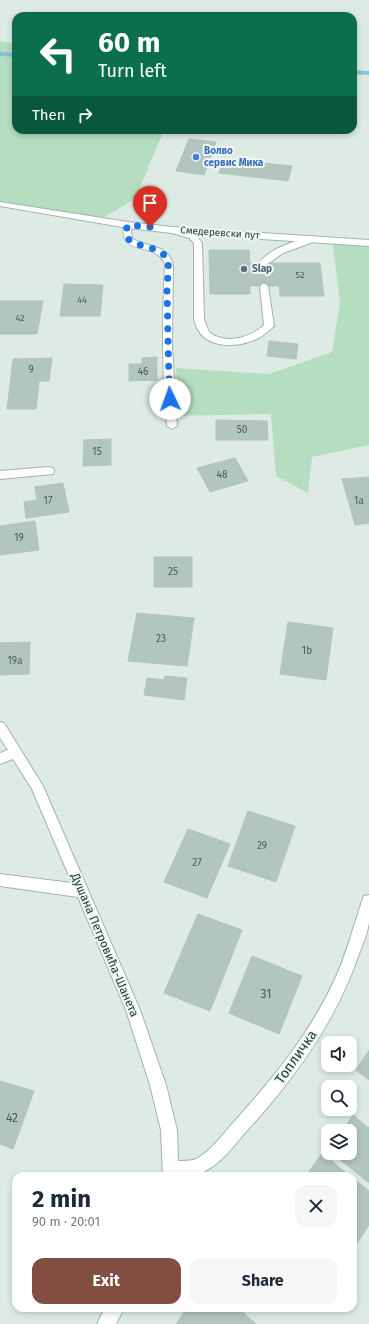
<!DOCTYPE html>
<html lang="en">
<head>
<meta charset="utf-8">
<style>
  body { margin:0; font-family:"Fira Sans",sans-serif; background:#f6f6f7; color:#1f2937; height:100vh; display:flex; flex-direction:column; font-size:15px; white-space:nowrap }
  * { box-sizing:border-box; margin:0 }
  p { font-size:13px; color:#747a83 }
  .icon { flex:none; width:22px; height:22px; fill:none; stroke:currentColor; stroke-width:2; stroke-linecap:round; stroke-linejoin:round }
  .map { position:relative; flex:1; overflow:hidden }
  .sheet { position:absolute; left:12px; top:1172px; width:345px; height:140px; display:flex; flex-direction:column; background:#fff; border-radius:12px; box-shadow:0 2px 6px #0003 }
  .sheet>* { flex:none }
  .guide { position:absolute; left:12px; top:12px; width:345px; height:122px; border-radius:12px; box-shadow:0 2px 6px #0003; background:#0b6e4f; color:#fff; overflow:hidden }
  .buttons { position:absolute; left:321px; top:1036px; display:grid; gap:8px }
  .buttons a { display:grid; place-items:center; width:36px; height:36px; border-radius:8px; background:#fff; box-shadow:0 2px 6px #0003; font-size:20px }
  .pin { position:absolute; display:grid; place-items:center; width:34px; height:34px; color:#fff; margin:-41px -17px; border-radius:50% 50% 50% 0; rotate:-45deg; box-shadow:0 0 4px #0007 }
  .pin .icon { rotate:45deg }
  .me { position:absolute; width:44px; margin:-22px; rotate:357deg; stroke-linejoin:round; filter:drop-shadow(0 0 3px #0008) }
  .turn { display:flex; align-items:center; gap:14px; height:84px; padding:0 20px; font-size:18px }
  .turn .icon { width:52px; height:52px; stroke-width:2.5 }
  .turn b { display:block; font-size:28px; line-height:34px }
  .then { display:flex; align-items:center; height:38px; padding:0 20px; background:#0003; gap:8px; font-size:15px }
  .round { display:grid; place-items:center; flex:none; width:42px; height:42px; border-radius:12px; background:#f6f6f7 }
  .head { display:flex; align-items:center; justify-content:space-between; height:68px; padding:0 20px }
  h1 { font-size:24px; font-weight:700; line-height:30px }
  .button { display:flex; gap:8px; margin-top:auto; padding:8px 20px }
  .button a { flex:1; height:46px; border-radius:12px; background:#824e41; color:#fff; font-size:16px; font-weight:700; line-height:46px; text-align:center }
  .button a+a { background:#f6f6f7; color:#1f2937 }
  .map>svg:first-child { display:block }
</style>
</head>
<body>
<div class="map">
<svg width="369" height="1324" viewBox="0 0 369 1324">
  <rect width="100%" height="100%" fill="#deebe5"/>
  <!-- green -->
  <g fill="#b5dec1">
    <polygon points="0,41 16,44 16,130 164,130 135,199 97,221 0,204"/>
    <polygon points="332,240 369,243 369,445 312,457 308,493 276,476 271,414 179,416 176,368 269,374 332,352 340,302"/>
  </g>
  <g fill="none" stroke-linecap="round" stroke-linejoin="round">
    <!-- stream -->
    <g fill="#82c5d4" fill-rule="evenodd">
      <polygon points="0,52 16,53 16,57 0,56"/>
      <polygon points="353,70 369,71 369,75 353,74"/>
    </g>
  </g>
  <!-- building -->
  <g fill="#b3c6be" stroke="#b0c5bd">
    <polygon points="189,139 216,142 204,175 176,171"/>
    <polygon points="224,159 292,166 288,181 219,173"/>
    <polygon points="209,250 249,250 250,263 278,263 280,286 250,286 250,294 210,294"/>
    <polygon points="278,263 320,263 324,296 280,296"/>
    <polygon points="64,284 103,285 100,316 60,316"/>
    <polygon points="0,301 43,301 37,334 0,334"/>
    <polygon points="269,341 298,344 296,359 267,356"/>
    <polygon points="157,357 157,380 129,381 129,364 142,364 142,358"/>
    <polygon points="52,358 49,381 39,381 38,392 9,393 13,359"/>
    <polygon points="38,392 36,409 7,409 9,393"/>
    <polygon points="216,420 267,421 268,440 216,440"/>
    <polygon points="111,439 111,465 83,466 84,440"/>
    <polygon points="235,458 248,481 210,492 197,468"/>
    <polygon points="369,477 369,523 355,525 342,479"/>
    <polygon points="63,483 69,512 26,518 24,502 37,500 35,487"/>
    <polygon points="35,521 39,550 0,555 0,526"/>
    <rect x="154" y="557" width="38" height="30"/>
    <polygon points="137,613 194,618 187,666 128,661"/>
    <polygon points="288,622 333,628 326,680 280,674"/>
    <polygon points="30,642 29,674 0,675 0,643"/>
    <polygon points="165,676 187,678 184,700 144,695 147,678 164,680"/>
    <polygon points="248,811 295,826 276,882 228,866"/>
    <polygon points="188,829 230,844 207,898 164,882"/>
    <polygon points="198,914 242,930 210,1011 164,993"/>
    <polygon points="252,956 302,976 279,1034 229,1013"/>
    <polygon points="369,1050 369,1080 356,1070"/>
    <polygon points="0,1081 34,1091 13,1149 0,1144"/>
    <polygon points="353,1115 369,1128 369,1183 338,1158 341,1153 350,1153 350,1131 342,1131"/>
    <polygon points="322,1153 350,1176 306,1176"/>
    <polygon points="353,1178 369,1191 369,1225 353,1249"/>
    <polygon points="187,1308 238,1308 256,1324 176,1324"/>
  </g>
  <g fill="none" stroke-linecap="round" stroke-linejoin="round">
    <!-- service casing -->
    <g stroke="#a1b3ac" stroke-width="2">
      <g id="service">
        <path d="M128 222 132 225 131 234 133 239C149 248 168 244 173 265L172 346 177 426 172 429 167 426C162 372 162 319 165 265 158 240 118 258 124 225Z"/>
        <path d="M172 227 195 234 202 243 204 319 209 332C225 345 250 338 264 325L260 286 264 283 268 286 274 326 272 328C267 332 263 336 257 339 234 349 200 349 194 319V243L189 238 169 232 168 230 169 228Z"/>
        <path d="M313 236 316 237 317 239 316 241 283 253 266 265 263 266 259 263C270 248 295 241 313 236Z"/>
        <polygon points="49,467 53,468 54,471 53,474 0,479 0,471"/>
      </g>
    </g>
    <!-- minor casing -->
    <g stroke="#a1b3ac" stroke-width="2">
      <g id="minor">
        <path d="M0 722 4 723 43 786 140 1010 166 1085 177 1130 178 1161C184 1161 191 1161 196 1159 210 1151 221 1137 231 1125 271 1081 309 1035 334 981 346 956 353 928 362 901L364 896 369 895C369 904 369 913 369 922 368 932 363 944 359 954 336 1022 293 1081 244 1134 233 1147 222 1162 207 1170 193 1178 179 1176 163 1176L161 1130 150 1085 126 1010 78 897 0 886V874L72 883 32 789 13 759 0 764V753L8 750 0 738Z"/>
        <polygon points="105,1308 124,1308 116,1324 97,1324"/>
      </g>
    </g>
    <!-- secondary casing -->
    <g stroke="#9db7ae" stroke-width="2">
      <polygon id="secondary" points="0,202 128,222 172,227 369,240 369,246 172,233 128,228 0,206"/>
    </g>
    <!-- service -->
    <use href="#service" fill="#fff" fill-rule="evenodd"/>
    <!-- minor -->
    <use href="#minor" fill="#fff" fill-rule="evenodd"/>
    <!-- secondary -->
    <use href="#secondary" fill="#fff" fill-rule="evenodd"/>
  </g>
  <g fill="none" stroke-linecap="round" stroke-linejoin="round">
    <!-- route -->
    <path stroke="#1a73e8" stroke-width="7" stroke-dasharray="0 12.6" d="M150 227 128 225C116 252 163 240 168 262 169 265 167 286 167 292 168 328 168 363 170 399"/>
  </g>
  <!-- markers -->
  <circle fill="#3f7fe0" stroke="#eff7f3" stroke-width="1.5" cx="196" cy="157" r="4"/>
  <circle fill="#5c6f8a" stroke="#eff7f3" stroke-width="1.5" cx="244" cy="269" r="4"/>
  <g text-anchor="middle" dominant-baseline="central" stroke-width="4" stroke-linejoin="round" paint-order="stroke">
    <!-- far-number labels -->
    <g font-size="9" fill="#445e56">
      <text x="300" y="275">52</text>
      <text x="82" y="300">44</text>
      <text x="20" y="318">42</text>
    </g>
    <!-- far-shop labels -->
    <g font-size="10" font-weight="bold" fill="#366cbe" stroke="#eff7f3" text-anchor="start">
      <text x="204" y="151">Волво<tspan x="204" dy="12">сервис Мика</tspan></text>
    </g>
    <!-- far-street labels -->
    <g font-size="10" fill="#1f3b34" stroke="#eff7f3">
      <text transform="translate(220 233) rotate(4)">Смедеревски пут</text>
    </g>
    <!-- far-service labels -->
    <g font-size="10" font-weight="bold" fill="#4e5e75" stroke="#eff7f3" text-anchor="start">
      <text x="252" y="269">Slap</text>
    </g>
    <!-- number labels -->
    <g font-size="10" fill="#445e56">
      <text x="31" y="370">9</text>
      <text x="143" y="372">46</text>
      <text x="242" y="430">50</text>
      <text x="97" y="452">15</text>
      <text x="222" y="475">48</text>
      <text x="48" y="501">17</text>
      <text x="359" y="501">1a</text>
      <text x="19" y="538">19</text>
      <text x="173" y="572">25</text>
      <text x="161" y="639">23</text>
      <text x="307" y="651">1b</text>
      <text x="15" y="661">19a</text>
      <text x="262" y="846">29</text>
      <text x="197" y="863">27</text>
    </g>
    <!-- street labels -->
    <g font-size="12" fill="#1f3b34" stroke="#eff7f3">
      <text transform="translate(105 945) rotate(67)">Душана Петровића-Шанета</text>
    </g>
    <!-- near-number labels -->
    <g font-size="12" fill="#445e56">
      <text x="266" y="994">31</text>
      <text x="12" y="1118">42</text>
    </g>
    <!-- near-street labels -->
    <g font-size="14" fill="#1f3b34" stroke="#eff7f3">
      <text transform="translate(296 1057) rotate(-55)">Топличка</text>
    </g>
  </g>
</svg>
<div class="buttons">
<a><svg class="icon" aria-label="sound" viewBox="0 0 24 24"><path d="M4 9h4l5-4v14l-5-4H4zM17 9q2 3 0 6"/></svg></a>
<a><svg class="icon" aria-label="search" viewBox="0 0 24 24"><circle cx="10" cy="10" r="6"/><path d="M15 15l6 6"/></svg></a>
<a><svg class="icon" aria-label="layers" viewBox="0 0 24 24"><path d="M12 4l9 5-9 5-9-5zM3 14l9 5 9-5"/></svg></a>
</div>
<div class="pin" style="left:150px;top:227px;background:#d93025"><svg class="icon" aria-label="arrive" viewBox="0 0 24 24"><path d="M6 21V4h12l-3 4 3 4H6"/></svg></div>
<svg class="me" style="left:170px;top:399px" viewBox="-20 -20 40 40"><circle r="19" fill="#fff"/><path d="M0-13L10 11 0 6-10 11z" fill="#1a73e8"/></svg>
<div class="guide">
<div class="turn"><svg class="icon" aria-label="left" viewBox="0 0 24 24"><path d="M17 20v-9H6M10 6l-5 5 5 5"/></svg><div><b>60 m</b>Turn left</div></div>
<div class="then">Then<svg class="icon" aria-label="right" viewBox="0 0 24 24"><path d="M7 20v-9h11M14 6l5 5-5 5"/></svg></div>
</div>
<section class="sheet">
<div class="head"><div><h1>2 min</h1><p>90 m · 20:01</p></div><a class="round"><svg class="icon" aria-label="close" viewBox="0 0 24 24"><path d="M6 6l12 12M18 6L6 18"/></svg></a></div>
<div class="button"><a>Exit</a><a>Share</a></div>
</section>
</div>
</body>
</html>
